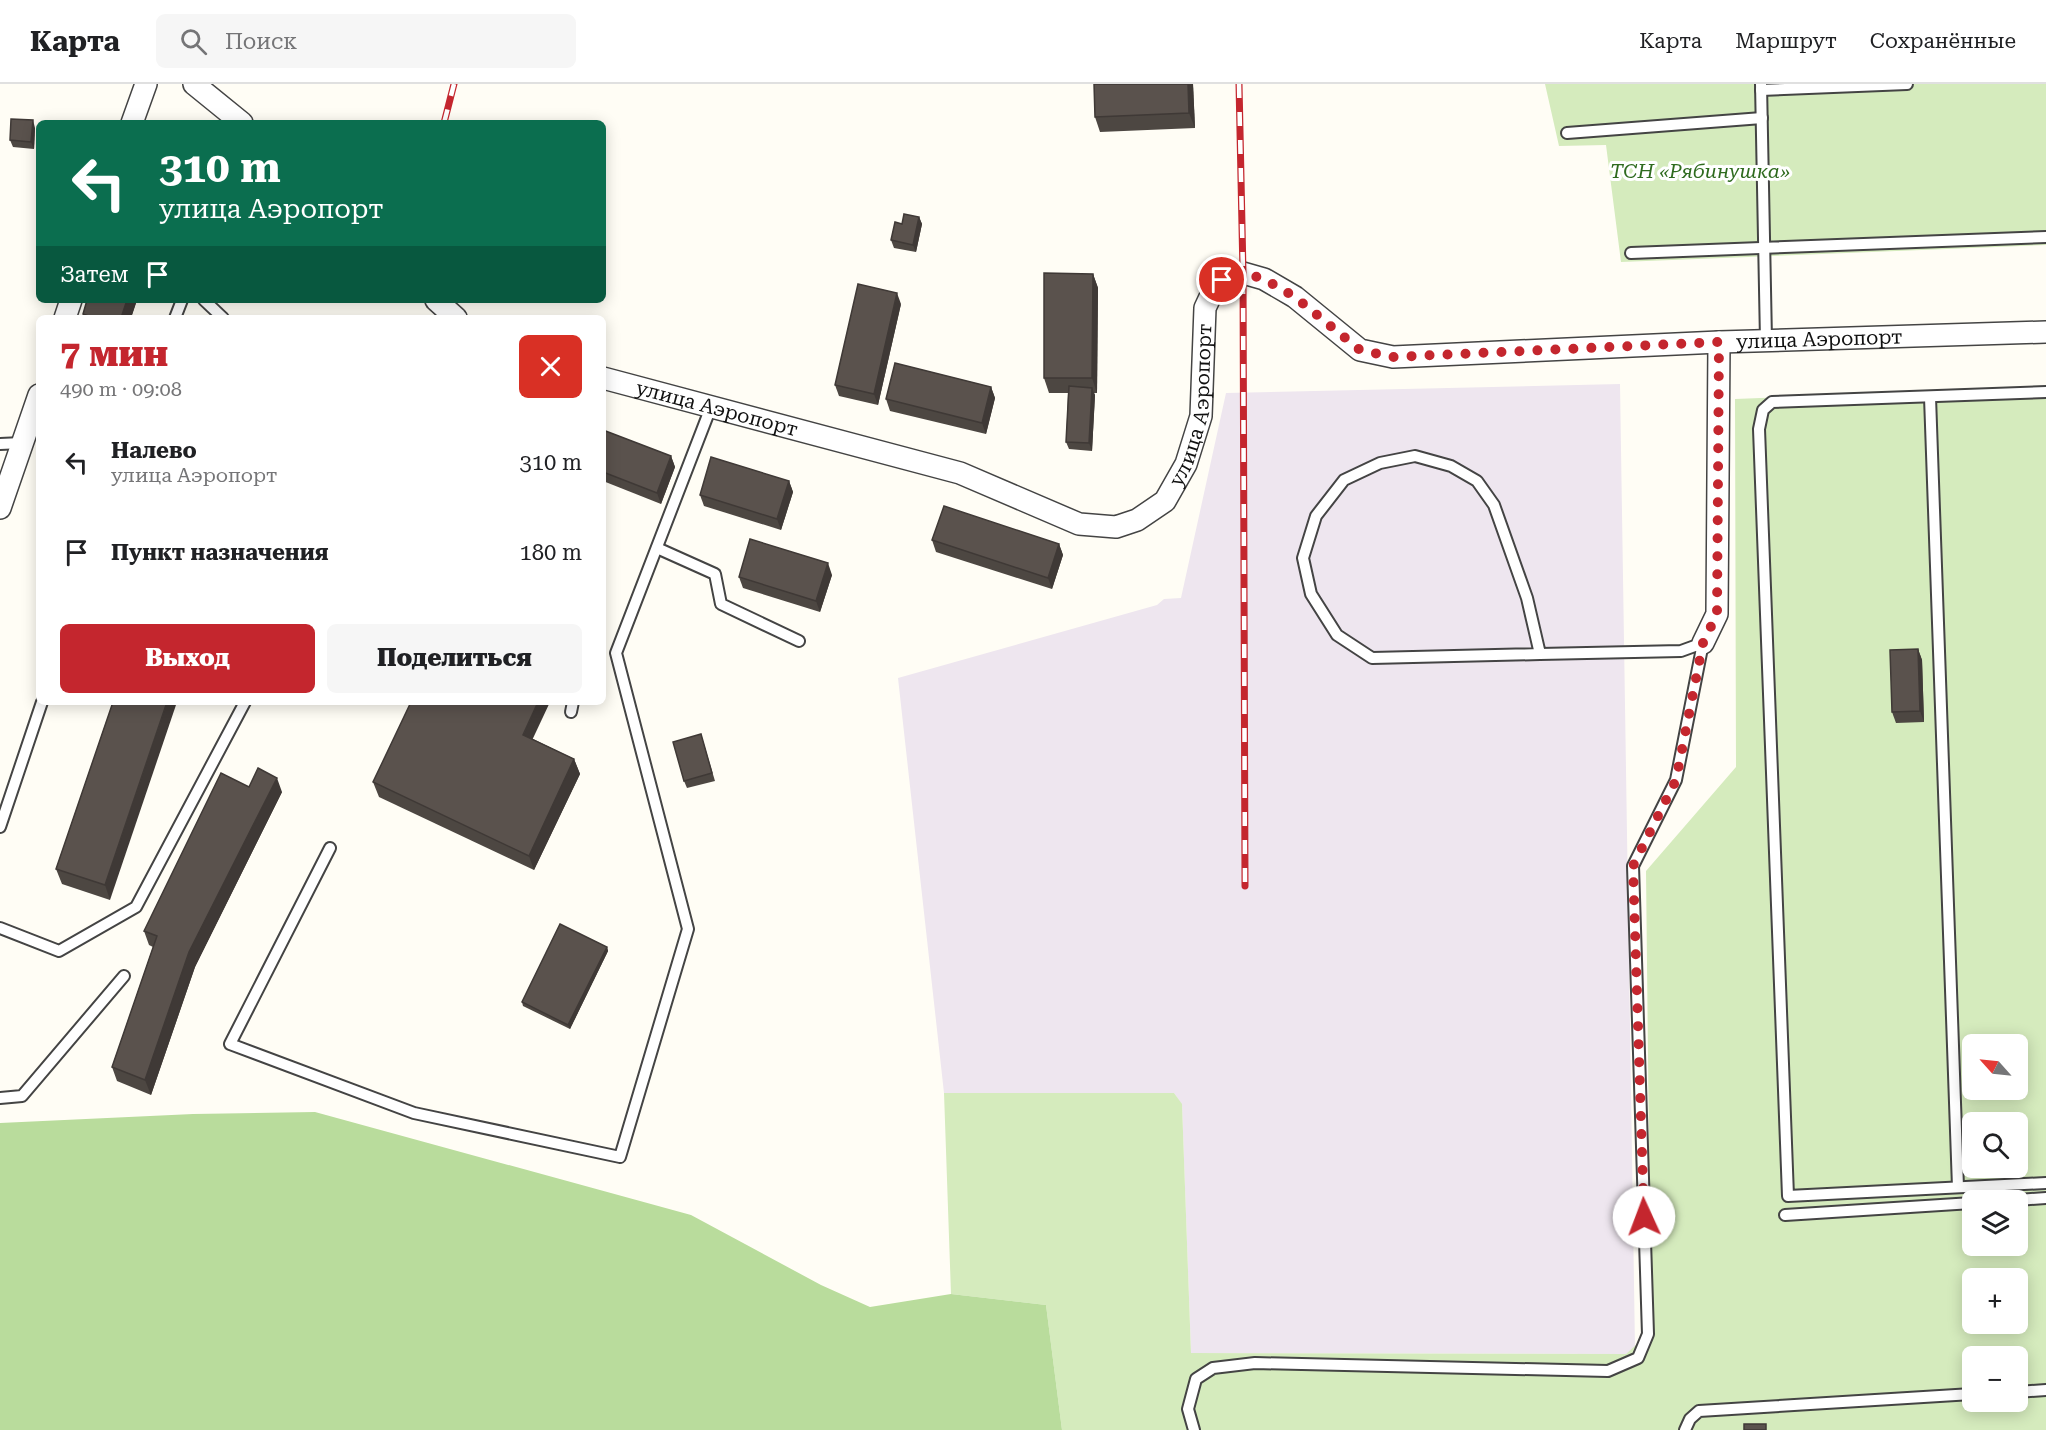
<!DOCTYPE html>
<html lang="ru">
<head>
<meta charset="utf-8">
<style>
  body { margin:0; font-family:"Roboto Serif",serif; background:#f6f6f6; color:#202124; height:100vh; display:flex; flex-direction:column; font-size:22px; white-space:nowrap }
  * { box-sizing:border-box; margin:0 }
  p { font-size:20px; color:#757577 }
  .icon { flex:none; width:33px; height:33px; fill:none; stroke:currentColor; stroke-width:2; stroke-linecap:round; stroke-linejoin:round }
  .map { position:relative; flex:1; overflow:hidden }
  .drawer { position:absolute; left:36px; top:231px; width:570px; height:390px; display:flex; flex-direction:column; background:#fff; border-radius:9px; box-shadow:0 3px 15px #0003 }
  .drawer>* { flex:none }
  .banner { position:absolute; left:36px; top:36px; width:570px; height:183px; border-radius:9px; box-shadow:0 3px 15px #0003; background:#0b6e4f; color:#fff; overflow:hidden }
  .needle { width:39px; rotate:297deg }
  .buttons { position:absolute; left:1962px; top:950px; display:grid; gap:12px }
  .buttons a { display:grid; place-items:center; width:66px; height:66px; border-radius:9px; background:#fff; box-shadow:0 3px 15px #0003; font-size:30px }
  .pin { position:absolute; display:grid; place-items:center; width:51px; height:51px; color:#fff; margin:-26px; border:3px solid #fff; border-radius:50%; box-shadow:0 2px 6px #0007 }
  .me { position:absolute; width:66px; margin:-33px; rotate:358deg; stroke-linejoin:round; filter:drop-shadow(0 0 4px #0008) }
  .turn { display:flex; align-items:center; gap:21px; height:126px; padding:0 24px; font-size:27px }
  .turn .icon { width:78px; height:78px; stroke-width:2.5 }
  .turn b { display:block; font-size:42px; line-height:51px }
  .then { display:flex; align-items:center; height:57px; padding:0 24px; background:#0003; gap:12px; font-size:22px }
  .round { display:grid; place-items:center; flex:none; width:63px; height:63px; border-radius:9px; background:#f6f6f6 }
  .summary { display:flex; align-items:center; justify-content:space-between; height:102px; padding:0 24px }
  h1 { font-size:36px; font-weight:800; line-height:45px; color:#c4262e }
  .button { display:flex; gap:12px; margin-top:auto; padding:12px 24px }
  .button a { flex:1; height:69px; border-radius:9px; background:#c4262e; color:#fff; font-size:24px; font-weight:800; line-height:69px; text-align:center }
  .button a+a { background:#f6f6f6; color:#202124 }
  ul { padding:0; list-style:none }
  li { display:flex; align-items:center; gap:18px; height:90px; padding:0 24px }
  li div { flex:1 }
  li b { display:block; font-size:22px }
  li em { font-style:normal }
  header { display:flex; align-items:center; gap:36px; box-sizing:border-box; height:84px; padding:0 30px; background:#fff; border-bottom:2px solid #e0e0e0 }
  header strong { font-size:28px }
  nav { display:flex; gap:33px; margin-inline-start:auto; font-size:21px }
  .search { width:420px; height:54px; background:#f6f6f6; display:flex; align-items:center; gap:15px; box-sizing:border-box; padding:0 21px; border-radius:9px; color:#757577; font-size:22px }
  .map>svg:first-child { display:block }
</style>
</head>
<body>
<header>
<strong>Карта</strong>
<div class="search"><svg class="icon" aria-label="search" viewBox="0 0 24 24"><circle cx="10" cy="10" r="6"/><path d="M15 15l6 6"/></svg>Поиск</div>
<nav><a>Карта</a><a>Маршрут</a><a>Сохранённые</a></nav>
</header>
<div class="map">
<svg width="2046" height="1346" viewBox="0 0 2046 1346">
  <rect width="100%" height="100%" fill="#fffdf5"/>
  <!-- industrial -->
  <polygon fill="#eee6ef" points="1620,300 1635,1264 1626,1270 1191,1269 1182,1021 1174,1009 944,1009 898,594 1157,521 1164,515 1181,514 1226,309"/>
  <!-- green -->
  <g fill="#d5ebbd" fill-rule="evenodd">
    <polygon points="1545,0 2046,0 2046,161 1621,178 1606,61 1559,62"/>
    <path d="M2046 303V1346H1062L1046 1221 951 1210 944 1009H1174L1182 1020 1191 1269 1626 1270 1648 1250 1651 1252 1646 787 1736 683 1735 315ZM1972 960H2018V1005H1972ZM1972 1038H2018V1083H1972ZM1972 1116H2018V1161H1972ZM1972 1194H2018V1239H1972ZM1972 1272H2018V1317H1972Z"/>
  </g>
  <!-- forest -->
  <polygon fill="#b9dc9c" points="315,1028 691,1131 821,1201 870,1223 951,1210 1046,1221 1062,1346 0,1346 0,1039 193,1030"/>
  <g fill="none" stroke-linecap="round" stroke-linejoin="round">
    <!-- service casing -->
    <g stroke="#444" stroke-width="14">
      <g id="service">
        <polyline points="1761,0 1766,256"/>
        <polyline points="1761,6 1907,0"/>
        <polyline points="1567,49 1762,34"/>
        <polyline points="1631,169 2046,153"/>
        <polyline points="204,216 223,234"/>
        <polyline points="175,234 182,216"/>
        <polyline points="2046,308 1772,318 1763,326 1759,345 1788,1112 2046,1099"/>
        <polyline points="1930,313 1958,1103"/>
        <polyline points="0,360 22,359"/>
        <polyline points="657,464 715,490 721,520 799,557"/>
        <polyline points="1540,570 1527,514 1494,421 1477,397 1451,382 1415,372 1380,379 1344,396 1316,432 1303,474 1311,510 1337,551 1372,574 1540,570 1681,567 1703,559"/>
        <polyline points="571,628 573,618"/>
        <polyline points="0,743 42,618"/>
        <polyline points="330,764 230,960 414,1029 620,1073 688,845 616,569 711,323"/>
        <polyline points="0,844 59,867 136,823 245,618"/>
        <polyline points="0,1014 22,1012 124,892"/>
        <polyline points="2018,1116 2046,1114"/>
        <polyline points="1785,1131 1972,1119"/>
        <polyline points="2018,1308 2046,1306"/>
        <polyline points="1194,1346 1188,1325 1196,1295 1213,1284 1255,1279 1608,1287 1638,1274 1648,1250 1633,782 1676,696 1703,559"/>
        <polyline points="1685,1346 1690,1335 1699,1327 1972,1310"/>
      </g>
    </g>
    <!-- minor casing -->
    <g stroke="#444" stroke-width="24">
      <g id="minor">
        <polyline points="194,0 242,39"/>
        <polyline points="132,39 146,0"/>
        <polyline points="436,216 456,234"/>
        <polyline points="65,234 71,216"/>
        <path id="s1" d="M603 294 960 389 1079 440 1116 443 1137 436 1165 417 1186 380 1201 332 1205 224 1212 209 1222 196 1243 189 1264 195 1295 213 1360 266 1393 273 1719 258 2046 248"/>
        <polyline points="0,424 39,311"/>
        <polyline points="1703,559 1717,530 1719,258"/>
      </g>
    </g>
    <!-- service -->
    <use href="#service" stroke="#fff" stroke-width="10"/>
    <!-- minor -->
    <use href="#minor" stroke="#fff" stroke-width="21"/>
    <!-- rail casing -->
    <g stroke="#c4262e" stroke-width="7">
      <g id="rail">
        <polyline points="1239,0 1243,189 1245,802"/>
        <polyline points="444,39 454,0"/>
      </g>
    </g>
    <!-- rail -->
    <use href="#rail" stroke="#fff" stroke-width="4.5" stroke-dasharray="14" stroke-linecap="butt"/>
  </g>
  <!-- wall -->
  <g fill="#4d4742">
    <polygon points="1094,0 1193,0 1195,44 1100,48 1095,33"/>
    <polygon points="35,44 34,65 13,63 10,56"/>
    <polygon points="919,133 922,140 916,168 894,164 891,156 902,140"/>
    <polygon points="1093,190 1098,204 1097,309 1094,309 1095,311 1092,367 1069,365 1066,358 1068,309 1049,309 1044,294"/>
    <polygon points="87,216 137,216 131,234 84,234 83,230"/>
    <polygon points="901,220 878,321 839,312 835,301"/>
    <polygon points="991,303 995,314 986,350 890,327 886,315"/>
    <polygon points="603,346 671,372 675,383 661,420 603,397"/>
    <polygon points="789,397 793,408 781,446 704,422 700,411"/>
    <polygon points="932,456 1059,460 1063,471 1052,505 936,468"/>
    <polygon points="832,491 820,528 743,504 739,493"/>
    <polygon points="1918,565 1922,576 1924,638 1896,639 1892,628"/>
    <polygon points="113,618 110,816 62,800 56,785"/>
    <polygon points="701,650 715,697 687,704 684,697"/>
    <polygon points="533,655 574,675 580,690 534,786 379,713 373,698"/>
    <polygon points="249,703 282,708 195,883 151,1011 117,997 112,983 153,863 149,861 144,847"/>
    <polygon points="607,863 608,867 570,945 523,922 522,918"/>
  </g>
  <!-- shaded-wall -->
  <g fill="#3f3936">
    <polygon points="1188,0 1193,0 1195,44 1189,29"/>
    <polygon points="33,36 35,44 34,65 31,58"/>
    <polygon points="919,133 922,140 916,168 913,161"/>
    <polygon points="1093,190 1098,204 1097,309 1092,294"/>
    <polygon points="897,209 901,220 878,321 874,310"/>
    <polygon points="127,216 137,216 131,234 121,234"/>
    <polygon points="991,303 995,314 986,350 982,339"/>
    <polygon points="1092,304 1095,311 1092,367 1089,359"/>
    <polygon points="671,372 675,383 661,420 657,409"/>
    <polygon points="789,397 793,408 781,446 777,435"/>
    <polygon points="1059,460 1063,471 1052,505 1048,494"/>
    <polygon points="828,479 832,491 820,528 816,517"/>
    <polygon points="1918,565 1922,576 1924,638 1920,627"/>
    <polygon points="167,618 177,618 110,816 105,801"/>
    <polygon points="538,618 550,618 528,665 523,651"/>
    <polygon points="574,675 580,690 534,786 529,772"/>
    <polygon points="277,694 282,708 195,883 151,1011 145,996 189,868"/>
    <polygon points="607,863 608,867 570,945 568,941"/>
  </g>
  <!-- building -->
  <g fill="#5a524d" stroke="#3f3936" stroke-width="1.5">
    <polygon points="1094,0 1188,0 1189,29 1095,33"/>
    <polygon points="11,35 33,36 31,58 10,56"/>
    <polygon points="904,130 919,133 913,161 891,156 895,138 902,140"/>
    <polygon points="1044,189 1093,190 1092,294 1044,294"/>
    <polygon points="858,200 897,209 874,310 835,301"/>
    <polygon points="87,216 127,216 121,234 94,234 83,230"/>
    <polygon points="895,279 991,303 982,339 886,315"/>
    <polygon points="1069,302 1092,304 1089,359 1066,358"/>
    <polygon points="603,346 671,372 657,409 603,388"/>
    <polygon points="711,373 789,397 777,435 700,411"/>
    <polygon points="944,422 1059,460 1048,494 932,456"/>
    <polygon points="750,455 828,479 816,517 739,493"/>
    <polygon points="1918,565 1920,627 1892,628 1890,566"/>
    <polygon points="113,618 167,618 105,801 56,785"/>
    <polygon points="411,618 538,618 523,651 574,675 529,772 373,698"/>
    <polygon points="701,650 712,689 684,697 673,658"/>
    <polygon points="258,684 277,694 189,868 145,996 112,983 157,852 144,847 221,689 249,703"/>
    <polygon points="560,840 607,863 568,941 522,918"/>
    <rect x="1744" y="1340" width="22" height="6"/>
  </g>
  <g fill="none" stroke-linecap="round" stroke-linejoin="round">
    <!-- route -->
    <polyline stroke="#c4262e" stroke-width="10" stroke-dasharray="0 18" points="1222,196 1243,189 1264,195 1295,213 1360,266 1393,273 1719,258 1717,530 1703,559 1676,696 1633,782 1644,1133"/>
  </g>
  <g text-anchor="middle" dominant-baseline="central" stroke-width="6" stroke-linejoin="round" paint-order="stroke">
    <!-- park labels -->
    <g font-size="20" font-style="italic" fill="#2f6b1f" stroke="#fff">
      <text x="1700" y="87">ТСН «Рябинушка»</text>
    </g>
    <!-- street labels -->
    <g font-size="20" fill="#111" stroke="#fff">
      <text stroke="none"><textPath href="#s1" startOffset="1450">улица Аэропорт</textPath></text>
      <text stroke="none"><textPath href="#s1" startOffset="694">улица Аэропорт</textPath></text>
      <text stroke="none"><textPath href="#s1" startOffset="118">улица Аэропорт</textPath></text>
    </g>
  </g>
</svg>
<div class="buttons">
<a><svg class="needle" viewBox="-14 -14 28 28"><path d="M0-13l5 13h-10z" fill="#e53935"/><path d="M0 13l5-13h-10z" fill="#757577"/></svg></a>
<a><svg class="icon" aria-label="search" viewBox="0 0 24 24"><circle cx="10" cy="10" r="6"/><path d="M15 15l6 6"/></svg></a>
<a><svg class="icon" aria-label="layers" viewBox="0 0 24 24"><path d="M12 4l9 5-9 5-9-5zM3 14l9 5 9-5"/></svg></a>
<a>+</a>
<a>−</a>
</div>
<div class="pin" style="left:1222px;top:196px;background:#d93025"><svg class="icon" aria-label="arrive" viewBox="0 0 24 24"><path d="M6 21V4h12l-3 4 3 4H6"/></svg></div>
<svg class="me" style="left:1644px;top:1133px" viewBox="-20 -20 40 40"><circle r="19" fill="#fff"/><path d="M0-13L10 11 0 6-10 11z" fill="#c4262e"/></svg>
<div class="banner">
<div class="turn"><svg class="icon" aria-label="left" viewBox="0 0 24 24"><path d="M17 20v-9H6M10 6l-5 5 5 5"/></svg><div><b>310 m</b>улица Аэропорт</div></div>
<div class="then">Затем<svg class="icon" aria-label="arrive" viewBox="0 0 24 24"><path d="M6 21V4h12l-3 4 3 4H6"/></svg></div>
</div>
<section class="drawer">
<div class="summary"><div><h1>7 мин</h1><p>490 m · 09:08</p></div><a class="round" style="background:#d93025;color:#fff"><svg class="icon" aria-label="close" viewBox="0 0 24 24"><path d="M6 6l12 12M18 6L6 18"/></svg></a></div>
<ul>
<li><svg class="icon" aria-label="left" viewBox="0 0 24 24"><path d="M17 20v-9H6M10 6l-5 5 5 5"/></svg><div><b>Налево</b><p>улица Аэропорт</p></div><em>310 m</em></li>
<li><svg class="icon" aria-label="arrive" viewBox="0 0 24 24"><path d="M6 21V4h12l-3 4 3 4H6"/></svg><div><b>Пункт назначения</b></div><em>180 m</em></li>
</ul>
<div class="button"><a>Выход</a><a>Поделиться</a></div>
</section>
</div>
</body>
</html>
